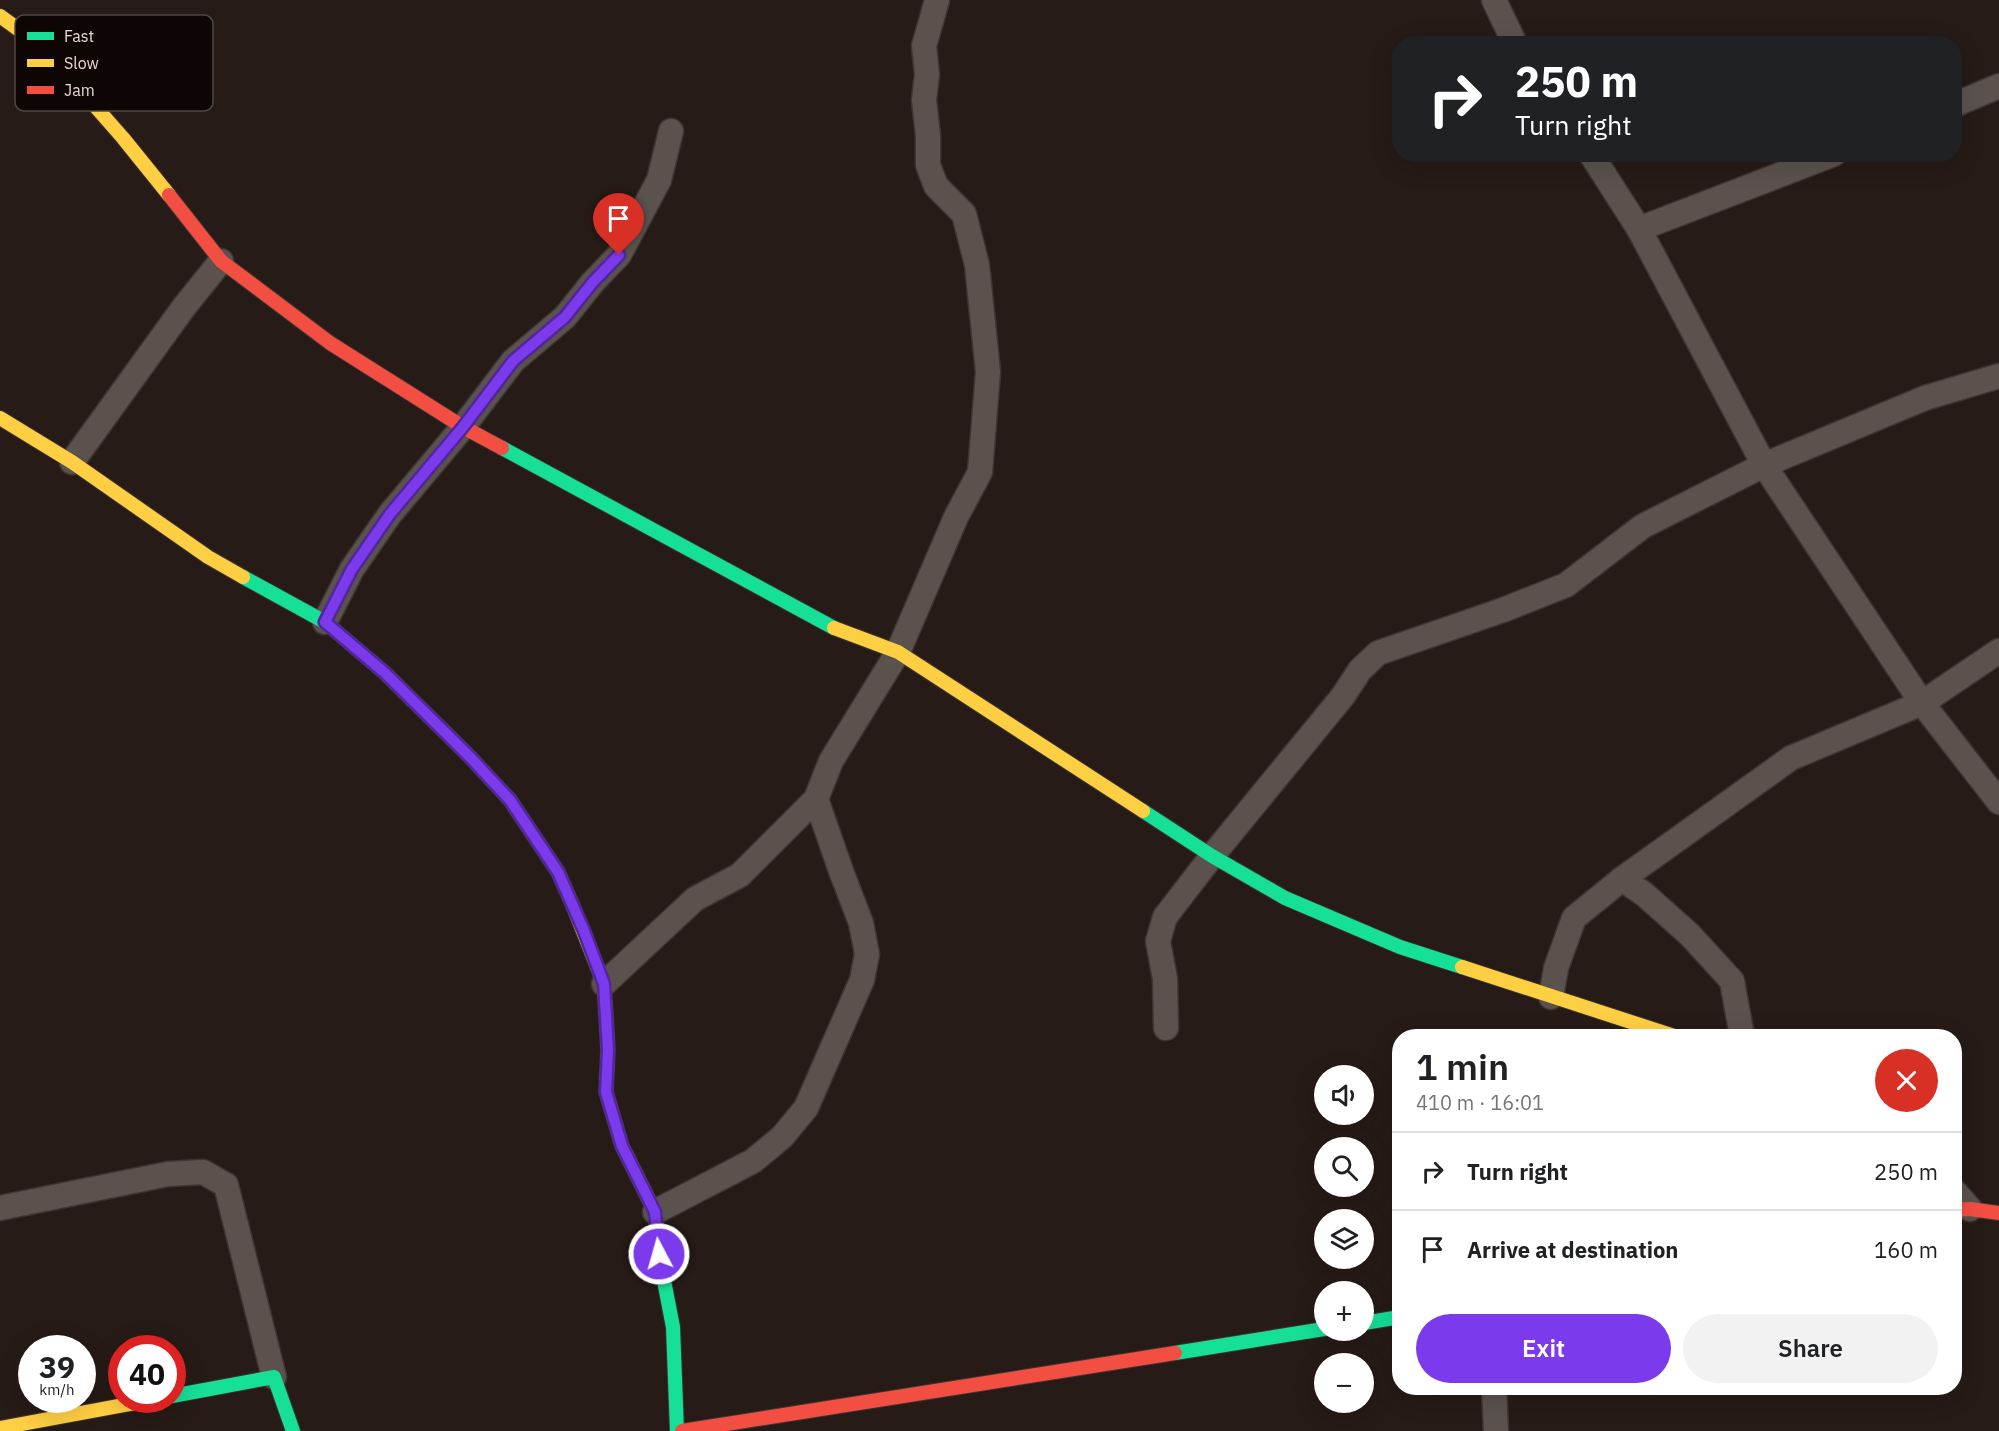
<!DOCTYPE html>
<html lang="en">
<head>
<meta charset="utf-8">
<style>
  body { margin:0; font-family:"IBM Plex Sans",sans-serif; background:#f2f2f2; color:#202124; height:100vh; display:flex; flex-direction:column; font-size:22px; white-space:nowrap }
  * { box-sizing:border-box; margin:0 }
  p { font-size:20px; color:#757577 }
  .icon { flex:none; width:33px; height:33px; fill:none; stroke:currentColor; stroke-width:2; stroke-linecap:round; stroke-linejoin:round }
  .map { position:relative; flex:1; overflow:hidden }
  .panel { position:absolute; left:1392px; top:1029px; width:570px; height:366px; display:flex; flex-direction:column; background:#fff; border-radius:24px; box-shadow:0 6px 24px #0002 }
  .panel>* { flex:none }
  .banner { position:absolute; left:1392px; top:36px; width:570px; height:126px; border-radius:24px; box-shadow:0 6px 24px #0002; background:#202124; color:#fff; overflow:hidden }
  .controls { position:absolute; left:1314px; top:1065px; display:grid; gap:12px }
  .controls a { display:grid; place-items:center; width:60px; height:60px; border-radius:50%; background:#fff; box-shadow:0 6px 24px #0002; font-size:30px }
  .speed { position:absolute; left:18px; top:1335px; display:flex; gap:12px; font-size:30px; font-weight:700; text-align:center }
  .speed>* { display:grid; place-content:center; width:78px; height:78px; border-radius:50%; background:#fff; box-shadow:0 6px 24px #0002; line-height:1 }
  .speed small { font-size:15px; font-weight:400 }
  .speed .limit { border:9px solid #d22; background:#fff; color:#111 }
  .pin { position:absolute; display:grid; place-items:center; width:51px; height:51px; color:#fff; margin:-62px -26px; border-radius:50% 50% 50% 0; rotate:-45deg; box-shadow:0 0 6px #0007 }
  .pin .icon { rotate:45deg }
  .me { position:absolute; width:66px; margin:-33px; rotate:354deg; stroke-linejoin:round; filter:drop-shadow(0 0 4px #0008) }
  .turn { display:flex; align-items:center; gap:21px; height:126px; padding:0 24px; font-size:27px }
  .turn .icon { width:78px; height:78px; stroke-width:2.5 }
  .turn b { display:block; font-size:42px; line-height:51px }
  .round { display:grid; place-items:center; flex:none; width:63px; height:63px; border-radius:32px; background:#f2f2f2 }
  .summary { display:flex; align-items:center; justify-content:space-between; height:102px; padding:0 24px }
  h1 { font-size:36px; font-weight:600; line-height:45px }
  .action { display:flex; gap:12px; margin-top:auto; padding:12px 24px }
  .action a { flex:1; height:69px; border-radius:36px; background:#7c3aed; color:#fff; font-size:24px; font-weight:600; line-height:69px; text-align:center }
  .action a+a { background:#f2f2f2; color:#202124 }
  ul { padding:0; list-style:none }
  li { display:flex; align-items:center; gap:18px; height:78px; padding:0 24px; border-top:2px solid #e0e0e0 }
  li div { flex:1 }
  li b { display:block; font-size:22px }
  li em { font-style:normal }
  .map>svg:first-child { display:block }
</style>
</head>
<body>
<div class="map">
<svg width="1999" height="1431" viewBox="0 0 1999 1431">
  <rect width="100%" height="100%" fill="#261b16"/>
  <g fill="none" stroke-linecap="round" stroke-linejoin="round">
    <!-- street casing -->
    <g stroke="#3e3532" stroke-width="27">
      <g id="street">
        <polyline points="1494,0 1515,44"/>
        <polyline points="1954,105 1999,86"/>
        <polyline points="1591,154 1639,229 1764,465 1922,703 1999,802"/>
        <polyline points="1639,229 1834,154"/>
        <polyline points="72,462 184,307 221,261"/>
        <polyline points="325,622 352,569 390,514 463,427 513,361 565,317 593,282 619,255 659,180 671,131"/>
        <polyline points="1622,879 1644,894 1690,935 1732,981 1742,1036"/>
        <polyline points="604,984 695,899 740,875 816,799 831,761 898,652 956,517 980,472 988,372 977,265 964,214 936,186 928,165 928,136 924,100 927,74 924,46 937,0"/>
        <polyline points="1551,997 1556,968 1574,918 1622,879 1791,758 1922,703 1999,651"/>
        <polyline points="1166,1028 1165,979 1158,941 1165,917 1212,856 1343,696 1360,670 1378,653 1503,610 1566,585 1643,526 1764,465 1925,398 1999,376"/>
        <polyline points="1954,1191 1970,1209"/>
        <polyline points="0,1208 168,1174 203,1172 226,1185 274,1377"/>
        <polyline points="655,1212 753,1161 782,1137 806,1108 862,980 867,954 861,923 841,871 816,799"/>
        <polyline points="1494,1388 1496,1431"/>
      </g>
    </g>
    <!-- fast casing -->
    <g stroke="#3e3532" stroke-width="16">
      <g id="fast">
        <polyline points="502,448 834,628"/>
        <polyline points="243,577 325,622 385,673 469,756 510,800 558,872 573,906"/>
        <polyline points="1143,811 1212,856 1285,898 1400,947 1462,967"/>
        <polyline points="660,1260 673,1327 677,1431"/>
        <polyline points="1364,1323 1400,1317"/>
        <polyline points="1175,1353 1324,1329"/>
        <polyline points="172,1396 274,1377 293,1431"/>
      </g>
    </g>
    <!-- slow casing -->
    <g stroke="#3e3532" stroke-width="16">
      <g id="slow">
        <polyline points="0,16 44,48 123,138 169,195"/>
        <polyline points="0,418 72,462 208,557 243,577"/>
        <polyline points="834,628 898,652 1143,811"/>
        <polyline points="573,906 604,984 608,1050 606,1092 622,1146 655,1212 660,1260"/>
        <polyline points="1462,967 1674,1036"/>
        <polyline points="0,1428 151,1400"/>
      </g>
    </g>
    <!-- jam casing -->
    <g stroke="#3e3532" stroke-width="16">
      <g id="jam">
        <polyline points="169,195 221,261 330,343 463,427 502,448"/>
        <polyline points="1954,1210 1970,1209 1999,1213"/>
        <polyline points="682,1431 1175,1353"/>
      </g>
    </g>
    <!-- street -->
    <use href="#street" stroke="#5b524e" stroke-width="24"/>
    <!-- fast -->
    <use href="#fast" stroke="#16e098" stroke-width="14"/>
    <!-- slow -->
    <use href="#slow" stroke="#ffcf43" stroke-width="14"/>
    <!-- jam -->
    <use href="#jam" stroke="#f24e42" stroke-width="14"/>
  </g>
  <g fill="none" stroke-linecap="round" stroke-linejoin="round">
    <!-- route casing -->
    <g stroke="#51269a" stroke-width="15">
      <polyline id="route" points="619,255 593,282 565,317 513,361 463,427 390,514 352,569 325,622 385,673 469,756 510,800 558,872 584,931 604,984 608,1050 606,1092 622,1146 655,1212 659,1254"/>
    </g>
    <!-- route -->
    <use href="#route" stroke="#7c3aed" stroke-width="10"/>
  </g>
  <!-- legend -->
  <rect x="15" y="15" width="198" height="96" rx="9" fill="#0e0604" stroke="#504643" stroke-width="1.5"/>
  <rect x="27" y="32" width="27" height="8" fill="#16e098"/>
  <rect x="27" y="59" width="27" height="8" fill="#ffcf43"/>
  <rect x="27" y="86" width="27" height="8" fill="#f24e42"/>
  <g font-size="16" fill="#e9dad5">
    <text x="64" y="42">Fast</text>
    <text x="64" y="69">Slow</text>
    <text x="64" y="96">Jam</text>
  </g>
</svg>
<div class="controls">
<a><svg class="icon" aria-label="sound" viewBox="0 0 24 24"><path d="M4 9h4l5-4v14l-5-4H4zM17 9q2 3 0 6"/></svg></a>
<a><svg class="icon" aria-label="search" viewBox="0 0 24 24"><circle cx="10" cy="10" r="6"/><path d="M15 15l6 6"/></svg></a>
<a><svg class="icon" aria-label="layers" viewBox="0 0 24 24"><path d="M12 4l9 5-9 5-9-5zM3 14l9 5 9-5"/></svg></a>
<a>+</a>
<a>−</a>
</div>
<div class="speed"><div>39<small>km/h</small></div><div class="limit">40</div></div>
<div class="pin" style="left:619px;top:255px;background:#d93025"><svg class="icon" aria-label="arrive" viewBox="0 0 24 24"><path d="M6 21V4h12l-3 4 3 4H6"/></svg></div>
<svg class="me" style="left:659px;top:1254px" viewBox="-20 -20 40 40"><circle r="17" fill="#7c3aed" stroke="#fff" stroke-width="3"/><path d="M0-11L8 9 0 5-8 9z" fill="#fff"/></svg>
<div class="banner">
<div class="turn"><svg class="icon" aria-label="right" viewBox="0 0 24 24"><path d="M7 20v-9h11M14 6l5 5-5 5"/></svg><div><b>250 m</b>Turn right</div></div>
</div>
<section class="panel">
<div class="summary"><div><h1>1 min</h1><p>410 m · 16:01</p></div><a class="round" style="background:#d93025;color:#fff"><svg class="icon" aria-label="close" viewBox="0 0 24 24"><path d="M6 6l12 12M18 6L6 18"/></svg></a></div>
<ul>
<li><svg class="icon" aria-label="right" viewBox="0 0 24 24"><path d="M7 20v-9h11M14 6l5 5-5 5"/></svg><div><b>Turn right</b></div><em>250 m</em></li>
<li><svg class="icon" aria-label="arrive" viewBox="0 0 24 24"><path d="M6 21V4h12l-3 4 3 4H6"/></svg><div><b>Arrive at destination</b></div><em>160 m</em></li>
</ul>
<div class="action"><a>Exit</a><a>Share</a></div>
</section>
</div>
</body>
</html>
